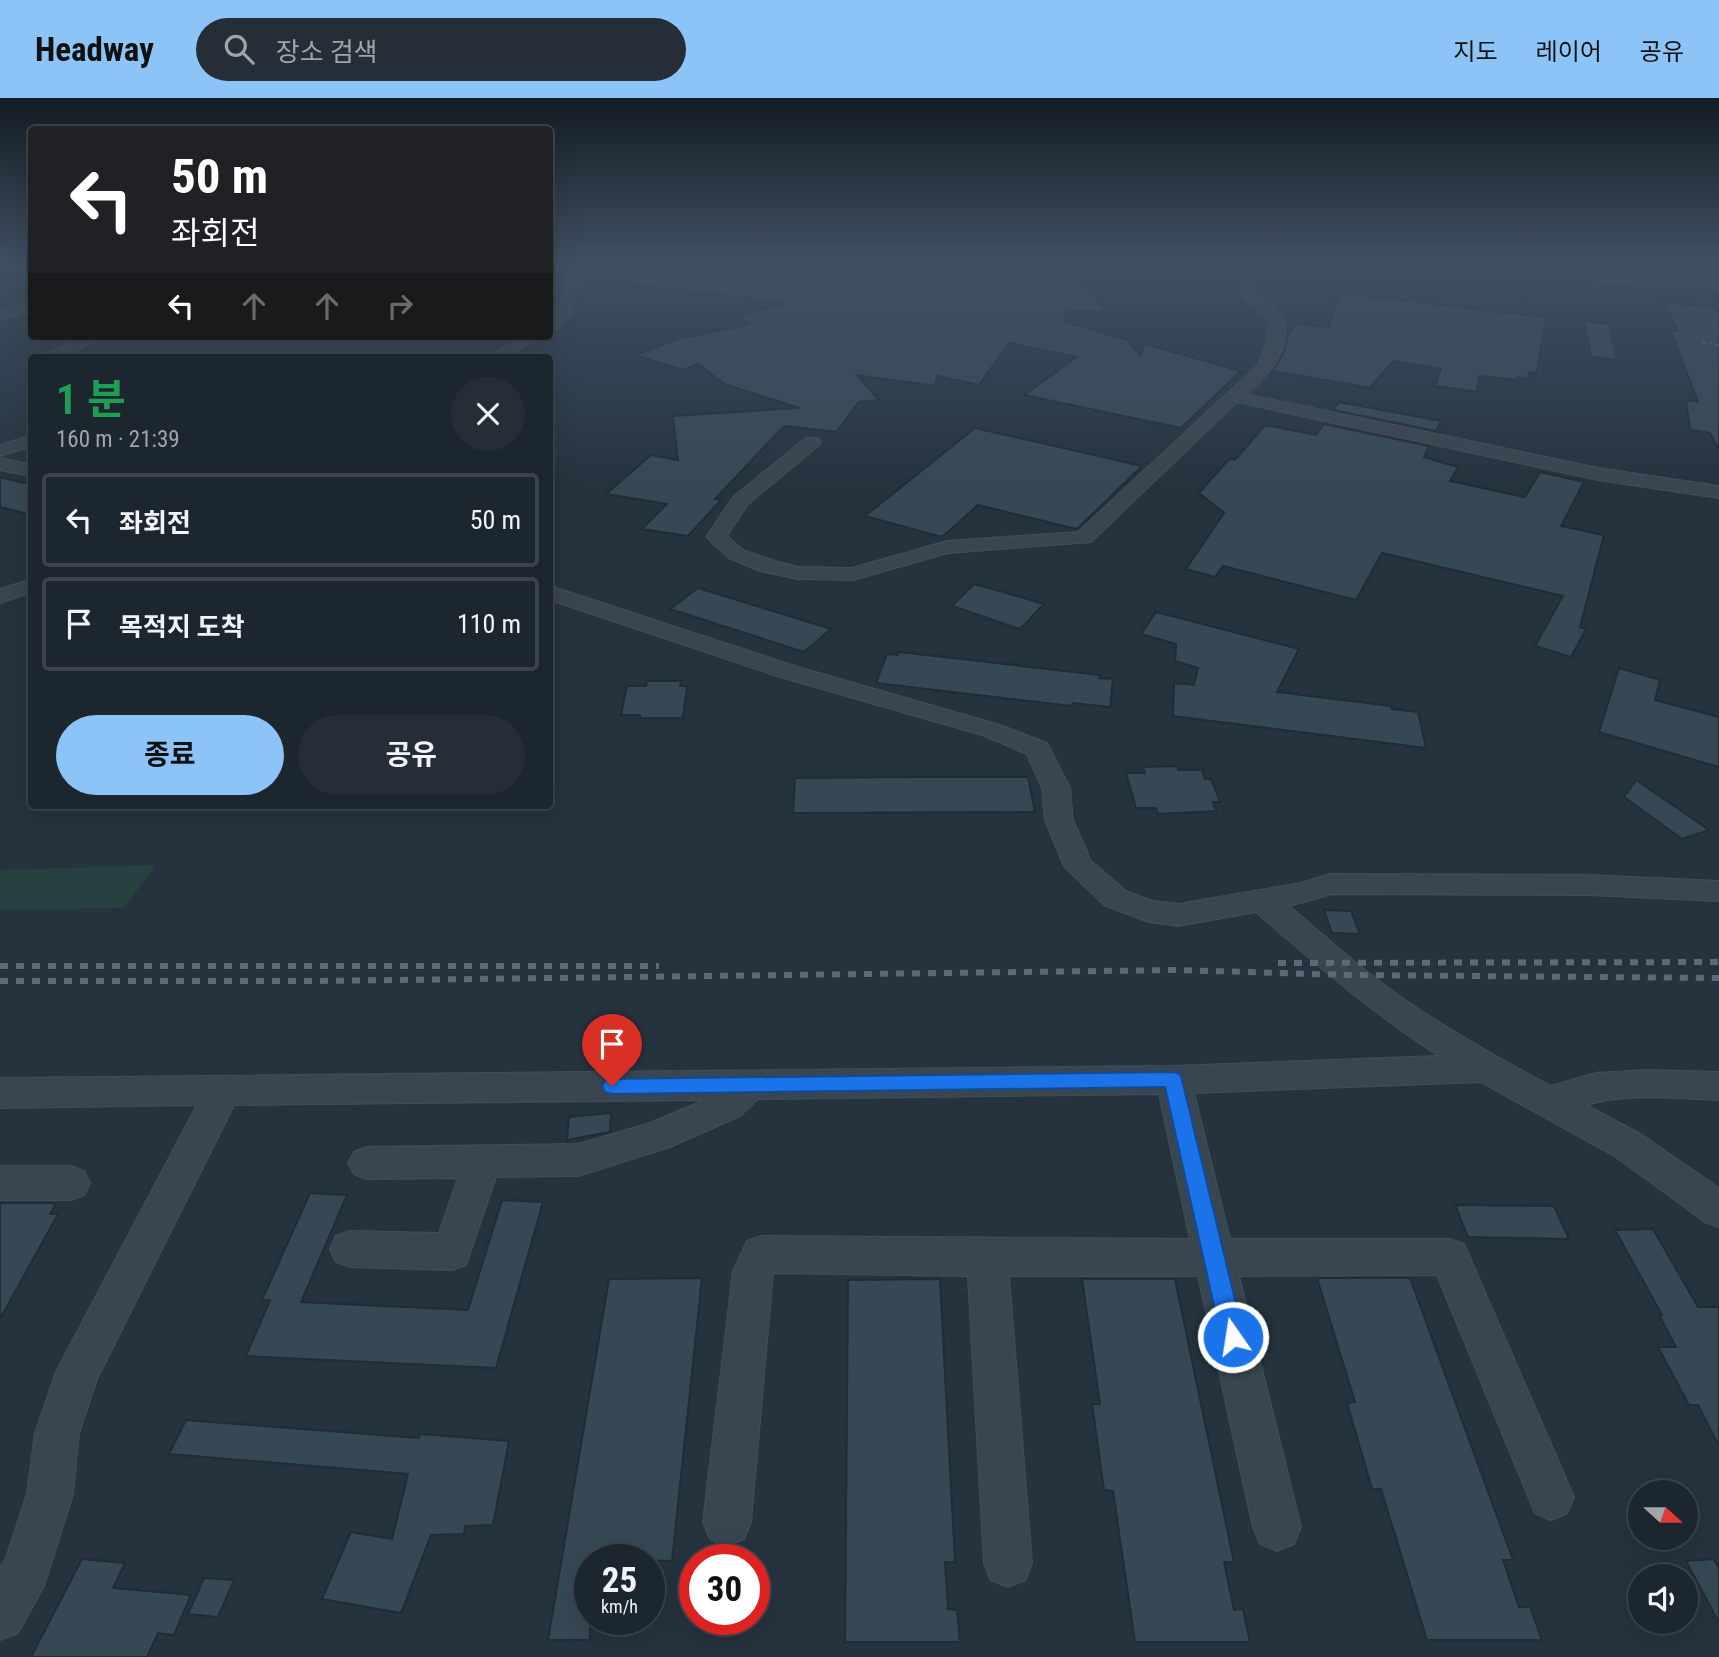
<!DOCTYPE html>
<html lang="ko">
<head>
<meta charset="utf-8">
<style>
  body { margin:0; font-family:"Roboto Condensed","Noto Sans KR",sans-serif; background:#252e37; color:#f1f3f6; height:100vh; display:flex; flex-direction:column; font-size:26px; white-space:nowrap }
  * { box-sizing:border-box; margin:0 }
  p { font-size:23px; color:#a0a5aa }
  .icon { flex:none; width:38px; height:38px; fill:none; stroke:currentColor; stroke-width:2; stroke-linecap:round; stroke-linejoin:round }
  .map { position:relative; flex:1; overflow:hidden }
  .sheet { position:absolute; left:28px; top:256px; width:525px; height:455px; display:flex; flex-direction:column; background:#1c262f; border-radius:7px; box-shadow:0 7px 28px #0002,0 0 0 2px #3a434b }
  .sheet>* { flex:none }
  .hud { position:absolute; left:28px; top:28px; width:525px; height:214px; border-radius:7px; box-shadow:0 7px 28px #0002,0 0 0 2px #3a434b; background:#202124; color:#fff; overflow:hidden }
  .needle { width:46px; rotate:111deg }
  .tools { position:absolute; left:1628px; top:1382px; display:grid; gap:14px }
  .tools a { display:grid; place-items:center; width:70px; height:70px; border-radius:50%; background:#1c262f; box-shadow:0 7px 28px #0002,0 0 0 2px #3a434b; font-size:35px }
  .speed { position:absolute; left:574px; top:1446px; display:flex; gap:14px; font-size:35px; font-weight:700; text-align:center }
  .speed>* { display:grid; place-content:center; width:91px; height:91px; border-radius:50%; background:#1c262f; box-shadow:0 7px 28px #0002,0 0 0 2px #3a434b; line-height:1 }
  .speed small { font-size:18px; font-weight:400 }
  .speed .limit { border:10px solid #d22; background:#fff; color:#111 }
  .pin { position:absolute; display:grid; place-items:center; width:60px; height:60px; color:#fff; margin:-72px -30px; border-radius:50% 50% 50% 0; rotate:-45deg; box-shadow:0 0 7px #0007 }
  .pin .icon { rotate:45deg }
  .me { position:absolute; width:77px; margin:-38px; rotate:347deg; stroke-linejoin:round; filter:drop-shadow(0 0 5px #0008) }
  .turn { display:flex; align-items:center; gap:24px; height:147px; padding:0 28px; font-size:32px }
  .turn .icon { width:91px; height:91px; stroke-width:2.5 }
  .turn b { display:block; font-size:49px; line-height:60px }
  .lanes { display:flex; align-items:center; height:66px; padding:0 28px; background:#0003; justify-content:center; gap:35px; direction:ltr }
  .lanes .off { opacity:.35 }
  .round { display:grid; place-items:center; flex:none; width:74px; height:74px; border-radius:37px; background:#252e37 }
  .summary { display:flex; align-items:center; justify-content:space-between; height:119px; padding:0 28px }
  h1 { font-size:42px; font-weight:700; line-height:52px; color:#1e9e55 }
  .button { display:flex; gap:14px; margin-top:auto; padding:14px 28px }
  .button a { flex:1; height:80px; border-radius:42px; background:#8dc4f7; color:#111; font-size:28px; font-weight:700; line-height:80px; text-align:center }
  .button a+a { background:#252e37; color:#f1f3f6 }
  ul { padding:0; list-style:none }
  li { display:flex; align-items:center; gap:21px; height:94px; margin:0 14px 10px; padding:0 14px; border:4px solid #3a434b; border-radius:7px }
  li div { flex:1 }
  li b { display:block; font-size:26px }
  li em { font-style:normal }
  header { display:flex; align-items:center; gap:42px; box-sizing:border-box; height:98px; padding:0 35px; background:#8dc4f7; color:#111 }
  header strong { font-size:33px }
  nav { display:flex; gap:38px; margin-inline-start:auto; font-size:24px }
  .search { width:490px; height:63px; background:#252e37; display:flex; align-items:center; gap:18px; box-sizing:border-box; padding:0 24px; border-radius:38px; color:#a0a5aa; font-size:26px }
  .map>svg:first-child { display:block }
</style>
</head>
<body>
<header>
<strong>Headway</strong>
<div class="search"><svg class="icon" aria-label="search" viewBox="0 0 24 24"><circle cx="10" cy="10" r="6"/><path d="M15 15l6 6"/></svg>장소 검색</div>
<nav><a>지도</a><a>레이어</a><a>공유</a></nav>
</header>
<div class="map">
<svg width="1719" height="1559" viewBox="0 0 1719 1559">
  <rect width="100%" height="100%" fill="#25333f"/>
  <!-- green -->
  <g fill="#274040">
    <polygon points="1629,168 1719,168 1719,178"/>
    <polygon points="156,767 124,810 0,812 0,772"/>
  </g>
  <!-- building -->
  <g fill="#374855" stroke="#202c36" stroke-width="2">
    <polygon points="617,168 1070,168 1107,214 1067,212 1065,224 1128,242 1141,258 1144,246 1241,273 1181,330 1024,297 1077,259 1009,245 979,287 937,278 935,288 857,277 879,302 859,304 836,334 784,328 715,401 721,402 688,438 642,431 667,406 606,396 651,357 678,362 673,318 799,310 724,286 698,266 682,272 635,257 678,241 752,226 736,219 787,205 616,184"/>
    <polygon points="1340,195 1546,219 1537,272 1535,275 1529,274 1528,281 1518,279 1518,282 1479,278 1477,294 1435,288 1441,271 1393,263 1370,290 1273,273 1284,254 1288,236 1298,225 1328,230"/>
    <polygon points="1663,204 1714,209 1719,217 1719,352 1710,335 1690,332 1686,302 1698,304 1671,233 1678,233"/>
    <polygon points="1584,223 1609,226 1617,262 1591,259"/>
    <polygon points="1339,304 1441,323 1436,333 1333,312"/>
    <polygon points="1324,326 1429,348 1424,359 1458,369 1450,383 1525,399 1540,374 1584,384 1561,428 1604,437 1580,529 1586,531 1571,559 1535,548 1563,498 1382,455 1356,502 1223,468 1215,479 1186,471 1224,415 1199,395 1229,361 1235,362 1265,327 1316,337"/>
    <polygon points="975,330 1142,368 1077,431 978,407 942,439 865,418"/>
    <polygon points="0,379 32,387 32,417 0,409"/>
    <polygon points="974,486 1003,494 1044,506 1020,531 952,508"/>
    <polygon points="698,490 831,531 804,554 670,511"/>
    <polygon points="1156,514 1299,551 1277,594 1391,608 1392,611 1418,614 1426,650 1173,618 1174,585 1194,587 1198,570 1175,563 1176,546 1141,536"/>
    <polygon points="899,554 1100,577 1099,580 1113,581 1110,609 1073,605 1072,608 876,585 887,556 898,557"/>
    <polygon points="1619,570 1660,582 1655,602 1719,619 1719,669 1599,634"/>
    <polygon points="647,583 681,583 680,588 687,588 683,620 639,620 640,617 621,617 627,588 646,588"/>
    <polygon points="1177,668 1178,672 1202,672 1205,681 1211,681 1220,704 1213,704 1216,713 1158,716 1156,710 1136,710 1126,675 1145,675 1143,669"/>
    <polygon points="916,679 1028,679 1035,714 793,715 795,680"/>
    <polygon points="1636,682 1709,732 1682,741 1624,699"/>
    <polygon points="1324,812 1351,813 1360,836 1332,835"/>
    <polygon points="611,1015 610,1034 567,1042 569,1019"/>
    <polygon points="310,1095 347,1097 301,1204 468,1212 502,1102 543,1104 496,1270 246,1258 270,1202 262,1202"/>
    <polygon points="0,1105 56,1105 50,1116 58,1116 0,1221"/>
    <polygon points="1455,1107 1554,1108 1569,1141 1468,1139"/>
    <polygon points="1653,1131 1698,1209 1719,1209 1719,1348 1698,1307 1689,1307 1658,1249 1676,1249 1659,1217 1662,1217 1615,1132"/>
    <polygon points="702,1180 672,1463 590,1461 590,1542 548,1542 609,1181"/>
    <polygon points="1317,1180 1410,1180 1513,1462 1503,1462 1519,1509 1530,1509 1542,1542 1427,1542 1381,1391 1372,1391 1347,1305 1355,1304"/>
    <polygon points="940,1181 955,1464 945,1464 948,1511 957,1512 960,1544 845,1544 848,1182"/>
    <polygon points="1082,1181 1175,1181 1234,1464 1224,1464 1234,1512 1243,1511 1250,1544 1135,1544 1113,1393 1104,1392 1092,1306 1100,1306"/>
    <polygon points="186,1322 419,1340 420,1336 509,1343 493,1427 465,1428 464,1436 431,1437 401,1515 322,1501 351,1434 392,1441 408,1376 169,1356"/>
    <polygon points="82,1461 125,1465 113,1490 191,1497 174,1537 158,1535 147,1559 31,1559"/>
    <polygon points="1714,1461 1719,1470 1719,1525 1686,1463"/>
    <polygon points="204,1480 234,1482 218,1519 188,1516"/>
  </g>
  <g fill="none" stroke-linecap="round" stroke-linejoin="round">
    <!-- minor casing -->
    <g stroke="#424e58" stroke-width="2">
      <g id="minor">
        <path d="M567 168H581C578 190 576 228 550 233V222L561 202Z"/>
        <path d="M1264 168H1284L1258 181 1250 190C1262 198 1277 207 1283 220 1294 248 1266 281 1246 296L1598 370 1719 388V400L1598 382 1237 304 1091 444 948 455 853 482 798 481 760 473 729 460 706 439 734 398 806 340H818L821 344 818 348 748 406 727 438 743 452 775 463 798 469 852 470 947 443 1078 434 1257 268 1267 243 1269 221 1236 191 1244 179Z"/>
        <polygon points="1402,168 1479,168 1719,183 1719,191 1408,172"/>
        <polygon points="32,203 32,212 0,222 0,213"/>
        <polygon points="85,238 106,238 61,259 40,259"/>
        <polygon points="524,238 543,238 508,259 489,259"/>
        <polygon points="32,337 32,348 0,358 0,347"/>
        <polygon points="0,360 32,367 32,378 0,372"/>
        <polygon points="32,481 32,494 0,505 0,491"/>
        <path d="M550 488 798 569 1000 627 1047 645 1070 690 1073 722 1091 763 1126 793 1153 803 1178 806 1301 785 1330 776 1588 777 1719 783V803L1588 797 1332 796 1289 808C1329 842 1368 877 1411 906 1456 936 1503 963 1551 988L1596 975 1646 972 1719 974V1002C1677 1001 1627 994 1586 1007L1642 1037 1719 1090V1129L1705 1124 1616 1059 1481 984 1194 995 1230 1141H1450L1464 1146 1574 1399 1567 1415 1551 1422 1535 1415 1437 1177 1239 1178 1301 1429 1294 1446 1277 1453 1260 1446 1253 1429 1198 1178H1009L1032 1465 1025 1482 1008 1489 991 1482 984 1465 968 1178 773 1175 751 1424 744 1441 727 1448 710 1441 703 1424 733 1173 747 1143 761 1138 1190 1141 1159 996 758 1001 740 1018 670 1049 578 1078 496 1079 466 1167 452 1172 350 1169 336 1164 330 1151 336 1138 350 1133 439 1135 458 1080 367 1081 354 1076 348 1065 354 1054 367 1049 578 1046 650 1025 705 1002 234 1007 97 1281 79 1335 73 1396 44 1488 18 1535 0 1542V1470L6 1460 27 1396 35 1335 56 1274 197 1007 0 1010V980L1173 968 1439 958C1373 915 1315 866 1256 814L1178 828 1149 824 1104 807 1064 768 1045 722 1042 690 1027 656 982 637 780 579 550 502Z"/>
        <polygon points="0,1068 71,1068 84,1073 90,1085 84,1097 71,1102 0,1102"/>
      </g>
    </g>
    <!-- minor -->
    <use href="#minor" fill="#39454f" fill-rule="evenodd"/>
    <!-- rail-far1 -->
    <polyline stroke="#5b6a76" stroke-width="2.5" stroke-dasharray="3.5 3.5" stroke-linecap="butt" points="1702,244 1719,247"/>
    <!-- rail -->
    <g stroke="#5b6a76" stroke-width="6" stroke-dasharray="8 8" stroke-linecap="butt">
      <polyline points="1278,865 1719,864"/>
      <polyline points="0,868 659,868"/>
      <polyline points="0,883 318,883 1177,872 1349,877 1719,880"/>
    </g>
  </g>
  <!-- sky -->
  <linearGradient id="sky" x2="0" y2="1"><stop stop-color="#141c23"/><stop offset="0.43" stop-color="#405063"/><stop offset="1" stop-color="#405063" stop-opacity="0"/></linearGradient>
  <rect width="1719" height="387" fill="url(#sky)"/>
  <!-- route -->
  <polygon fill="#1a73e8" stroke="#114b97" stroke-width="2" points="1173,974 1180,976 1182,982 1244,1239 1241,1247 1233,1250 1225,1247 1221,1239 1165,989 612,996 605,994 602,988 605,983 612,981"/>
</svg>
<div class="tools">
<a><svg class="needle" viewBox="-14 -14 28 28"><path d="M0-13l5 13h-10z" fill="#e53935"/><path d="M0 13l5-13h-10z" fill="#a0a5aa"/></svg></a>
<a><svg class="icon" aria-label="sound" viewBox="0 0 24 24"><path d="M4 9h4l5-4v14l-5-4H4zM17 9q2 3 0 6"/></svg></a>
</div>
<div class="speed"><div>25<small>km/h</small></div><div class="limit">30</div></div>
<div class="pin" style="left:612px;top:988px;background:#d93025"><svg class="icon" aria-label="arrive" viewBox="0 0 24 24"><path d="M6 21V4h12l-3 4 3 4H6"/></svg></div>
<svg class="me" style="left:1233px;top:1239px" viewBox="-20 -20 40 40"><circle r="17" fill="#1a73e8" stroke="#fff" stroke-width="3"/><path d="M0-11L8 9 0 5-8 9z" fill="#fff"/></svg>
<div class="hud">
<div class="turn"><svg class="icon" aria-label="left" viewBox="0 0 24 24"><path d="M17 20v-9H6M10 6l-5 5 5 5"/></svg><div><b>50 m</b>좌회전</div></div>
<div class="lanes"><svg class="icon" aria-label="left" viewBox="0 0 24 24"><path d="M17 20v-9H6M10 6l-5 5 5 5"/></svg><svg class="icon off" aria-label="ahead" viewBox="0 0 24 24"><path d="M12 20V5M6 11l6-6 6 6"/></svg><svg class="icon off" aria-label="ahead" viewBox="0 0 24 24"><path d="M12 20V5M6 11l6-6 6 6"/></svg><svg class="icon off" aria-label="right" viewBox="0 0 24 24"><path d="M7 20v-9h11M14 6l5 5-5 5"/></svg></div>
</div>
<section class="sheet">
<div class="summary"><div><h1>1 분</h1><p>160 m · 21:39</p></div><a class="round"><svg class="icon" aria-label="close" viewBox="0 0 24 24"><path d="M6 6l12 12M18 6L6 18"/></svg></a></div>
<ul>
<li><svg class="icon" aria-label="left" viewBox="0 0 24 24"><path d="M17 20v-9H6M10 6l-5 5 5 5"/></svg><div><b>좌회전</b></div><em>50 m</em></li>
<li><svg class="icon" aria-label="arrive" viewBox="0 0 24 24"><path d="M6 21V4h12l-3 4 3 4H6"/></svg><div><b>목적지 도착</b></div><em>110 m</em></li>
</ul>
<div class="button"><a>종료</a><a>공유</a></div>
</section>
</div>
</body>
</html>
